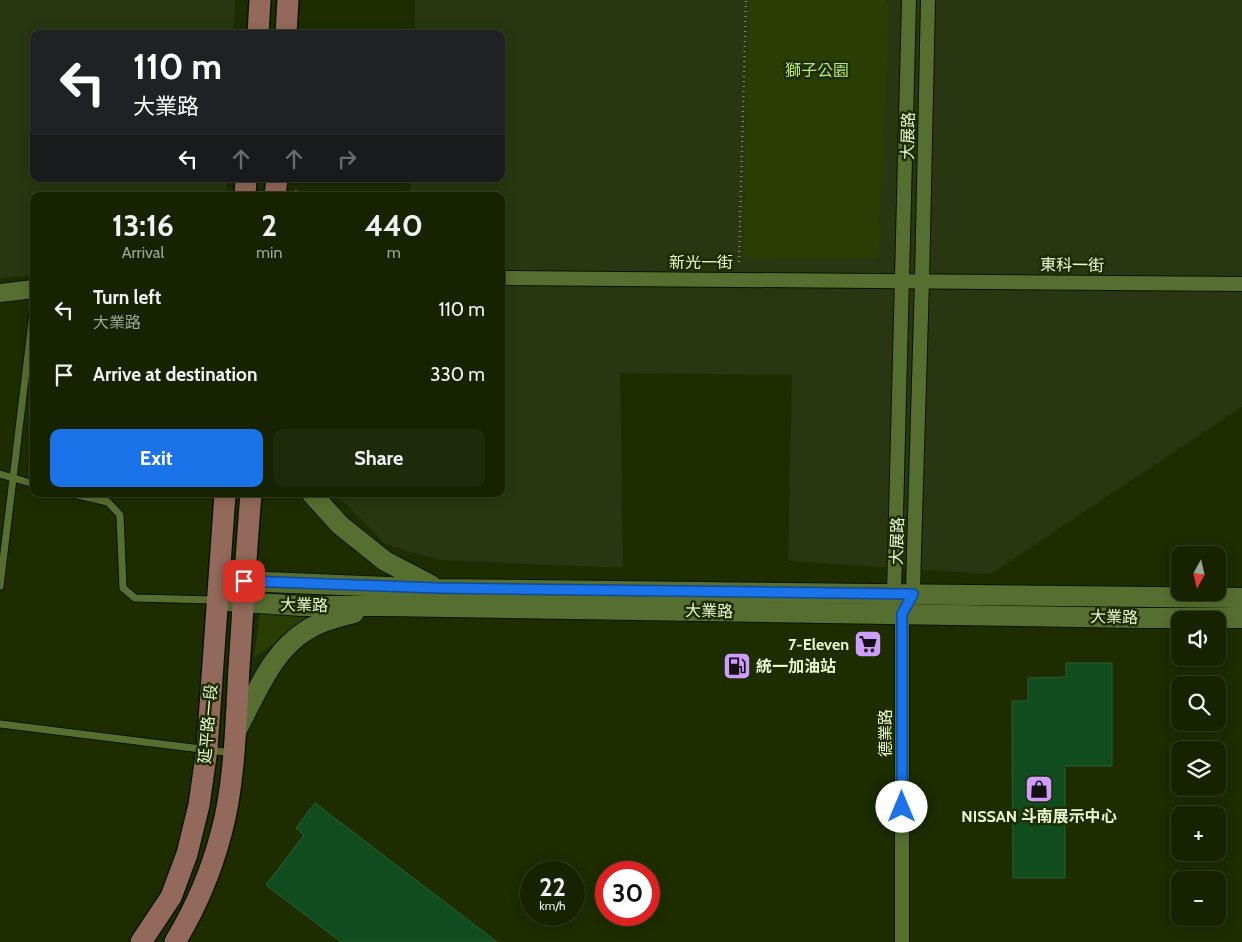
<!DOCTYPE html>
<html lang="en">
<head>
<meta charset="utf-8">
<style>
  body { margin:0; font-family:Cabin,"Noto Sans TC",sans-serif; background:#1f2a0a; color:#f1f3f6; height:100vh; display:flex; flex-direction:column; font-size:19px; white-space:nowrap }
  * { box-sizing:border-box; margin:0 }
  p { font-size:16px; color:#9ea499 }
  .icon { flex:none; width:28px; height:28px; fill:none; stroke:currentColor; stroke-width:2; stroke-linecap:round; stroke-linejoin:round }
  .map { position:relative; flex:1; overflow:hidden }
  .details { position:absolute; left:30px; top:192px; width:475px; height:305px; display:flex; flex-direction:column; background:#162200; border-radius:10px; box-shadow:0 2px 12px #0003,0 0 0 1px #353f22 }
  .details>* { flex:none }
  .top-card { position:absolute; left:30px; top:30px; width:475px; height:152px; border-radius:10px; box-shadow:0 2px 12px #0003,0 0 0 1px #353f22; background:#202124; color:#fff; overflow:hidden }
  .needle { width:32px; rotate:188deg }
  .tools { position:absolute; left:1171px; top:546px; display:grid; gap:10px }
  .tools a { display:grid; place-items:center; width:55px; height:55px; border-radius:10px; background:#162200; box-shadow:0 2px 12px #0003,0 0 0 1px #353f22; font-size:25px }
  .speed { position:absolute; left:520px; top:861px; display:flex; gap:10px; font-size:25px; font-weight:700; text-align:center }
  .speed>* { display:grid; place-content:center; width:65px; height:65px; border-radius:50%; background:#162200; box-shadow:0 2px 12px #0003,0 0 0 1px #353f22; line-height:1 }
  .speed small { font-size:12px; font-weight:400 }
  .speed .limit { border:8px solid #d22; background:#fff; color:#111 }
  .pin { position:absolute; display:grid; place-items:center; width:42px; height:42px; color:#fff; margin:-21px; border-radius:10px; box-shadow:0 2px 8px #0006 }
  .me { position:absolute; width:55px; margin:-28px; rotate:0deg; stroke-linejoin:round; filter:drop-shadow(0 0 4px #0008) }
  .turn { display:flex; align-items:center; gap:18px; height:105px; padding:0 20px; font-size:22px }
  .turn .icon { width:65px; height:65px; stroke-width:2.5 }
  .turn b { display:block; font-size:35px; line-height:42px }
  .lanes { display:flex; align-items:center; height:48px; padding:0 20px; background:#0003; justify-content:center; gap:25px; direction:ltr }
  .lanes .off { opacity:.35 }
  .eta { display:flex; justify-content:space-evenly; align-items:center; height:85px; text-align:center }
  .eta b { font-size:30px; font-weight:700; line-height:35px }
  .action { display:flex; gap:10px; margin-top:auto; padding:10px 20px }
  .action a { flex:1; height:58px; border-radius:10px; background:#1a73e8; color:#fff; font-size:20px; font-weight:700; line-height:58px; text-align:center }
  .action a+a { background:#1f2a0a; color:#f1f3f6 }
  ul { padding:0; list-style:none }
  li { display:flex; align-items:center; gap:15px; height:65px; padding:0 20px }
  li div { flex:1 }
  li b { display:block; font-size:19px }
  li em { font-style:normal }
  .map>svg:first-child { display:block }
</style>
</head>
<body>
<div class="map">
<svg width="1242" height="942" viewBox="0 0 1242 942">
  <rect width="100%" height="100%" fill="#1d2d00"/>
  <!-- built -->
  <g fill="#283711">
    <polygon points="0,0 235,0 233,34 34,34 34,179 227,179 226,196 34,196 34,275 0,278"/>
    <polygon points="415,0 1242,0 1242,407 991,574 788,561 792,375 620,373 623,568 441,560 410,552 385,544 336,494 501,494 501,196 410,196 411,179 501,179 501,34 415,34"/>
  </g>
  <!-- green -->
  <g fill="#2a3e03">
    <polygon points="749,0 885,0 889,6 878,256 871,259 743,258"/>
    <polygon points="260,612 318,615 254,657"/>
  </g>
  <!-- building -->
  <g fill="#104c1e" stroke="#296033">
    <polygon points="1066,663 1112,663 1112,766 1065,766 1065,878 1013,878 1012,701 1028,701 1028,678 1066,677"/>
    <polygon points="315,803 497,942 341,942 266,885 304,835 296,828"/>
  </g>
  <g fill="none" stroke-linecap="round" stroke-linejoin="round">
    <!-- service casing -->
    <g stroke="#091400" stroke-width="9">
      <g id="service">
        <polyline points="0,474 34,484"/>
        <polyline points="73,494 108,502 120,515 123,588 135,598 215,600"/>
        <polyline points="0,586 34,305"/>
        <polyline points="0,724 233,753"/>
      </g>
    </g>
    <!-- minor casing -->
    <g stroke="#091400" stroke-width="16">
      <g id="minor">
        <polyline points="501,278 1242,284"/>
        <polyline points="908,602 913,594 914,551 922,281 928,0"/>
        <polyline points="902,942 902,614 894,594 909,0"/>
      </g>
    </g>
    <!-- tertiary casing -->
    <g stroke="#091400" stroke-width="20">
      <polyline id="tertiary" points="0,293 34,289"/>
    </g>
    <!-- secondary casing -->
    <g stroke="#091400" stroke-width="22">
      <g id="secondary">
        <polyline points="312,494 340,525 385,561 431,585"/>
        <polyline points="218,600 244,581 437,589 1242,598"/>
        <polyline points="227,601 302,606 384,606 1142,618 1242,618"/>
        <path d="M235 733C255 698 270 652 307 630 321 621 338 617 354 613"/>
      </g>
    </g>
    <!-- primary casing -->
    <g stroke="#091400" stroke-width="24">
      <g id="primary">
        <polyline points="258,34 260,0"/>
        <polyline points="286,34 288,0"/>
        <polyline points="245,196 246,179"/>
        <polyline points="275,196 277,179"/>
        <polyline points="141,942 171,897 187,854 199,805 207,749 225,494"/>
        <path d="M175 942C195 909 211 872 221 834 235 784 236 720 239 668 243 610 246 552 251 494"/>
      </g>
    </g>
    <!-- path -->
    <g stroke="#798961" stroke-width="2.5" stroke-dasharray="1 4" stroke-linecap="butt">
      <polyline points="295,196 296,190"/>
      <polyline points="739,262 746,0"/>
    </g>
    <!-- service -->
    <use href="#service" stroke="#566f30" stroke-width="7"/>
    <!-- minor -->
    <use href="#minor" stroke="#566f30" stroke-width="14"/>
    <!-- tertiary -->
    <use href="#tertiary" stroke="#566f30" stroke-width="18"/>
    <!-- secondary -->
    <use href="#secondary" stroke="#566f30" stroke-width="20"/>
    <!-- primary -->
    <use href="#primary" stroke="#93695b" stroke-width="21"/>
  </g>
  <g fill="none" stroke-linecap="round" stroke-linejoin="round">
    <!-- route casing -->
    <g stroke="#114b97" stroke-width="12">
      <polyline id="route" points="244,581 437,588 913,594 902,614 902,807"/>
    </g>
    <!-- route -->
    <use href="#route" stroke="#1a73e8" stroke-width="9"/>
  </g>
  <!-- icons -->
  <defs>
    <g id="supermarket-square" transform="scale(1.4375)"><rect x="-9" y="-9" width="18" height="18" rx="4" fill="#d09dff" stroke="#1d2d00"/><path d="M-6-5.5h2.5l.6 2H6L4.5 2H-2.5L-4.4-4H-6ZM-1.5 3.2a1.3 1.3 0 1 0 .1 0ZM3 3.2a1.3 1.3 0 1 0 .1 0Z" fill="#111"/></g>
    <g id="fuel-square" transform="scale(1.4375)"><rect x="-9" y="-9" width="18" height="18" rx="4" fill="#d09dff" stroke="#1d2d00"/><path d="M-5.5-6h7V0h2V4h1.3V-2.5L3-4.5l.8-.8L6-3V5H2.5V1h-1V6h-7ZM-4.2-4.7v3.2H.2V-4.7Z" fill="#111"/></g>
    <g id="shop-square" transform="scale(1.4375)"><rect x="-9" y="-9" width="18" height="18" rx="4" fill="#d09dff" stroke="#1d2d00"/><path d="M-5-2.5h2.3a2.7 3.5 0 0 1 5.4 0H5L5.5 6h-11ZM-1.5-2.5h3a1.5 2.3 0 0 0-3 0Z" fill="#111"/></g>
  </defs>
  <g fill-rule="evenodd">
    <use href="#supermarket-square" x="868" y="644"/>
    <use href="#fuel-square" x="737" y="666"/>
    <use href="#shop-square" x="1039" y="789"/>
  </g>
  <g text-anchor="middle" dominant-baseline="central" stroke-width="5" stroke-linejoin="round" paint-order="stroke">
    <!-- park labels -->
    <g font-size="16" fill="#b9e776" stroke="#1d2d00">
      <text x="817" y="70">獅子公園</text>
    </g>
    <!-- street labels -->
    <g font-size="16" fill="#e9f9d7" stroke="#1d2d00">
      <text transform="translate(908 136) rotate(-89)">大展路</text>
      <text x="701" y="262">新光一街</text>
      <text transform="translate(1072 265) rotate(1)">東科一街</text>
      <text transform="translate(897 541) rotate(-88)">大展路</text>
      <text transform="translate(304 605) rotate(1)">大業路</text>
      <text transform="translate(709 611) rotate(1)">大業路</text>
      <text transform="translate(1114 617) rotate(1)">大業路</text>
      <text transform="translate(208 724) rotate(-85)">延平路一段</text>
      <text transform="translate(885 733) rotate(-90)">德業路</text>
    </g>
    <!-- poi labels -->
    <g font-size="16" font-weight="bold" fill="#e9f9d7" stroke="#1d2d00" text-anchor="end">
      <text x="849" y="644">7-Eleven</text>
      <text x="756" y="666" text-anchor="start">統一加油站</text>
      <text x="1039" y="816" text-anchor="middle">NISSAN 斗南展示中心</text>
    </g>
  </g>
</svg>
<div class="tools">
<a><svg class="needle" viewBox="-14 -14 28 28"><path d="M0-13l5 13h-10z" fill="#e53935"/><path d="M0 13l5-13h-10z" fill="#9ea499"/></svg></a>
<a><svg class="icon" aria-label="sound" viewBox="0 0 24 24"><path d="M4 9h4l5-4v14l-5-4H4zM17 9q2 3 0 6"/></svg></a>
<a><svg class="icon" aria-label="search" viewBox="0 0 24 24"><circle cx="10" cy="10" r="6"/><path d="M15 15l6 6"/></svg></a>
<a><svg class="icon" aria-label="layers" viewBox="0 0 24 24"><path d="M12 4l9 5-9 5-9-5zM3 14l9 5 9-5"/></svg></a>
<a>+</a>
<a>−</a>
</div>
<div class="speed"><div>22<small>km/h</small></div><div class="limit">30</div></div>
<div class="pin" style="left:244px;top:581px;background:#d93025"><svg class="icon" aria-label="arrive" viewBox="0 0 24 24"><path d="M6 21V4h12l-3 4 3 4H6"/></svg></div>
<svg class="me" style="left:902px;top:807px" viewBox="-20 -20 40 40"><circle r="19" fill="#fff"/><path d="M0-13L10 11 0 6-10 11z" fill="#1a73e8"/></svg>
<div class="top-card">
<div class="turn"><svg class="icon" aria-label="left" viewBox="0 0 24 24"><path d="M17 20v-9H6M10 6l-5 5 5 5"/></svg><div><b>110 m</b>大業路</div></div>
<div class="lanes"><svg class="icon" aria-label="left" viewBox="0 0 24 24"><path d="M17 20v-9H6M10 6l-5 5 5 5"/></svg><svg class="icon off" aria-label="ahead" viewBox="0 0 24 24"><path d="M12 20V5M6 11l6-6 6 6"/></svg><svg class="icon off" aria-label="ahead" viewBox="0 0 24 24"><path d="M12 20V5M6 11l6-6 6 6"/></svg><svg class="icon off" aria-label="right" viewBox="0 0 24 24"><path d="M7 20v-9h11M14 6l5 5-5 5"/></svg></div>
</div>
<section class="details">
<div class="eta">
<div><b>13:16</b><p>Arrival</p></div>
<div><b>2</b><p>min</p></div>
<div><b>440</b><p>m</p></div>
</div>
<ul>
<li><svg class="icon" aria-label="left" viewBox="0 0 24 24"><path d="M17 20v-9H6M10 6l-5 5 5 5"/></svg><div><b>Turn left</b><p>大業路</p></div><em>110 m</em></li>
<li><svg class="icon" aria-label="arrive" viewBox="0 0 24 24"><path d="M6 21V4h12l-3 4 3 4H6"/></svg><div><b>Arrive at destination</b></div><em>330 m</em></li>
</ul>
<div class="action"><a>Exit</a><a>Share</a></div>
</section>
</div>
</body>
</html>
